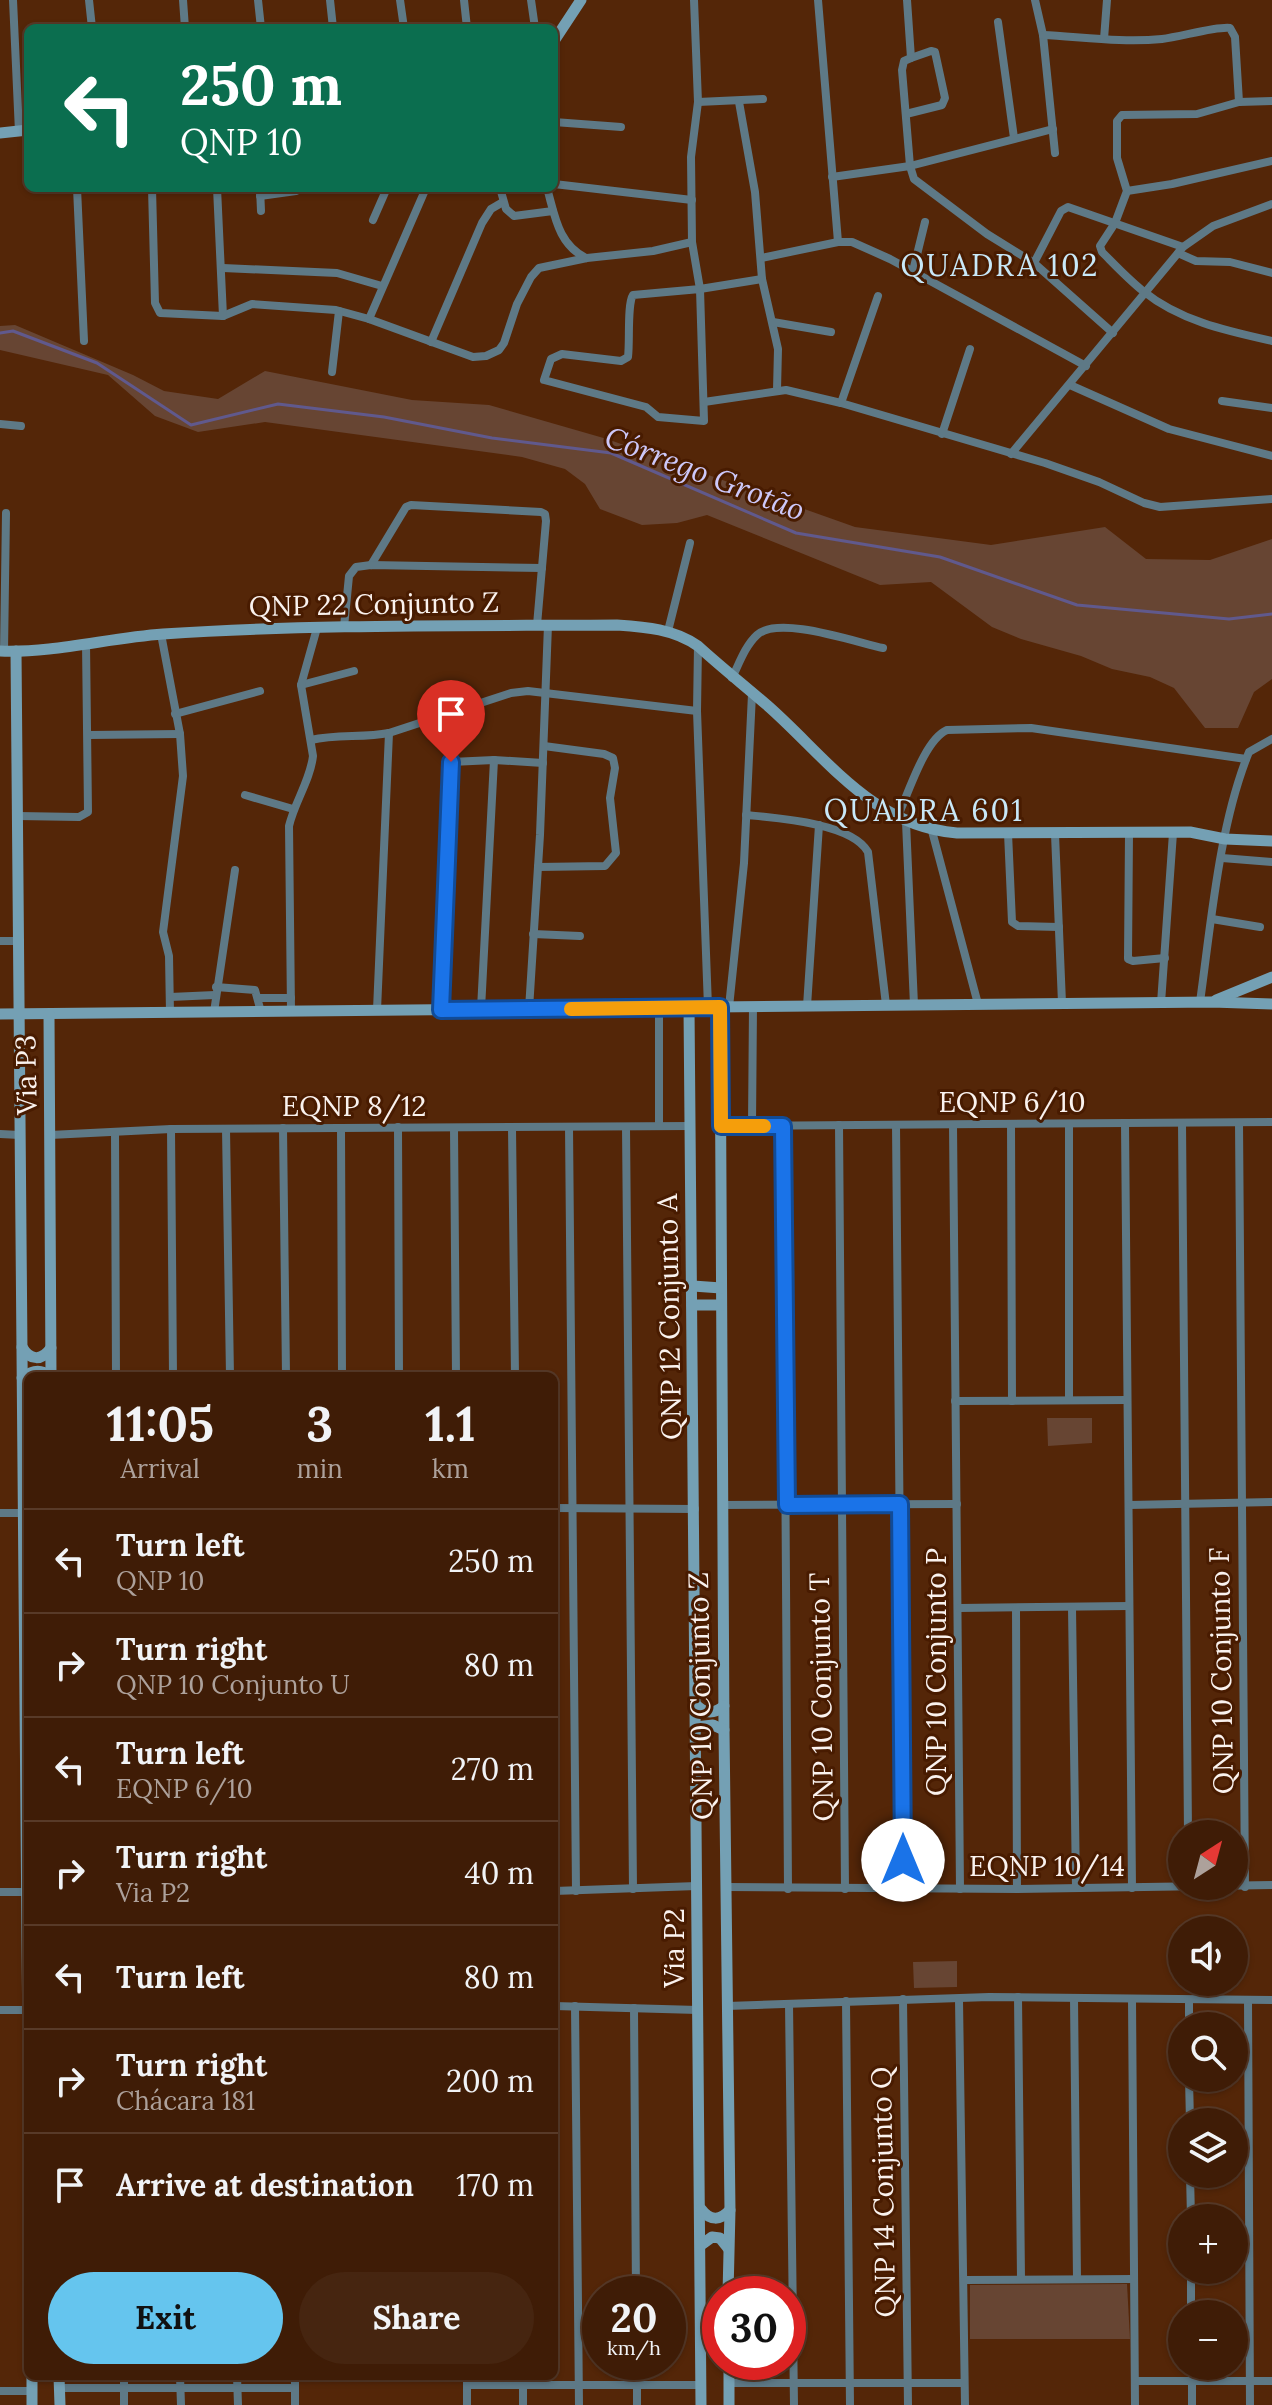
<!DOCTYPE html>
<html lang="en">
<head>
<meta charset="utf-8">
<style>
  body { margin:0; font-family:Lora,serif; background:#462510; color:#f1f3f6; height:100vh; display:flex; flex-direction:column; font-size:30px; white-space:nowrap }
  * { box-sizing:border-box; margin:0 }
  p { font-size:26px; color:#ada19b }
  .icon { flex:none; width:44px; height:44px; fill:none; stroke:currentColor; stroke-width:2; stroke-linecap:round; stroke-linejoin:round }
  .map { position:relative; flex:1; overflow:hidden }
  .side { position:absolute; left:24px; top:1372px; width:534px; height:1008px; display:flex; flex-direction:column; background:#3f1c06; border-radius:12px; box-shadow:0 2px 6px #0004,0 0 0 2px #583a28 }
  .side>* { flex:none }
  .banner { position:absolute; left:24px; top:24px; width:534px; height:168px; border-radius:12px; box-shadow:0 2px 6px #0004,0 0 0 2px #583a28; background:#0b6e4f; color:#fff; overflow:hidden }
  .needle { width:52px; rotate:36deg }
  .tools { position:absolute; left:1168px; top:1820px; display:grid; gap:16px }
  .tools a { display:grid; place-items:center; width:80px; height:80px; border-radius:50%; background:#3f1c06; box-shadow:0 2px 6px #0004,0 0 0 2px #583a28; font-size:40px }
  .speed { position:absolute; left:582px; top:2276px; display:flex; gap:16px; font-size:40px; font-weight:700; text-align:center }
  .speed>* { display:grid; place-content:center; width:104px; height:104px; border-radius:50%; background:#3f1c06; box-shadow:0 2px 6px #0004,0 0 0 2px #583a28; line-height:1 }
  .speed small { font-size:20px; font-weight:400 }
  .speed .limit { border:12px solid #d22; background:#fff; color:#111 }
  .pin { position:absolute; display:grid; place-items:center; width:68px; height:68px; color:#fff; margin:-82px -34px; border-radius:50% 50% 50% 0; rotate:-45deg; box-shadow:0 0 8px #0007 }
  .pin .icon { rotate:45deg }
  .me { position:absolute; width:88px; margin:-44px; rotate:0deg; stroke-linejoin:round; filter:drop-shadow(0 0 6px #0008) }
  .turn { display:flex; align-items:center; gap:28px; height:168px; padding:0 24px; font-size:36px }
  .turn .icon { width:104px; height:104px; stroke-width:2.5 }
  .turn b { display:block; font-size:56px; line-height:68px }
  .eta { display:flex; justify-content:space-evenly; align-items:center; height:136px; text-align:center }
  .eta b { font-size:48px; font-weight:700; line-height:56px }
  .cta { display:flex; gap:16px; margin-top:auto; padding:16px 24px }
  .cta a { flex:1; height:92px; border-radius:48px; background:#65c5ee; color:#111; font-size:32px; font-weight:700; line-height:92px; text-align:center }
  .cta a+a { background:#462510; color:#f1f3f6 }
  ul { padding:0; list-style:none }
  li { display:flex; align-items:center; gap:24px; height:104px; padding:0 24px; border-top:2px solid #583a28 }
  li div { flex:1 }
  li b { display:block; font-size:30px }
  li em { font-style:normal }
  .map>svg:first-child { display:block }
</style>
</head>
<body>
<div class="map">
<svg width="1272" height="2405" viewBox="0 0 1272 2405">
  <rect width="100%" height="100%" fill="#542608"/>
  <!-- green -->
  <g fill="#674533">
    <polygon points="15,325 133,375 164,391 218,399 265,371 412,400 489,405 607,439 855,527 991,545 1105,527 1146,559 1210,560 1272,539 1272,679 1254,692 1238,728 1205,728 1174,688 1150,677 1112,669 1081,656 1021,639 992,627 931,582 880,585 707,515 677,523 642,525 600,509 585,484 565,469 522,457 265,422 198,432 155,416 108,375 0,350 0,326"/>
    <polygon points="1047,1418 1092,1418 1092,1443 1048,1446"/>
    <polygon points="957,1961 957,1987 914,1988 913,1962"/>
    <polygon points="1127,2284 1130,2339 970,2339 970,2285"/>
  </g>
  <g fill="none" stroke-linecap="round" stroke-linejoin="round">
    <!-- stream -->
    <polyline stroke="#60598d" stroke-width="3" points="0,333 13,331 97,363 191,425 278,404 384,417 492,438 611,453 796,533 940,557 1077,605 1229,619 1272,614"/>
    <!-- street -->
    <g stroke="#5e7986" stroke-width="8">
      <polyline points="13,0 19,132"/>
      <polyline points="89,0 92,28"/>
      <polyline points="183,0 185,28"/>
      <polyline points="258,0 261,28"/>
      <polyline points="330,0 333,28"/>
      <polyline points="400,0 404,28"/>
      <polyline points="464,0 467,28"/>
      <polyline points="531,0 535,28"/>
      <path d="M694 0 698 102 691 157 692 242 700 289 704 421 658 417 646 407 544 380 551 359 562 354 621 361 628 357C630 342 627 304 633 295L700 289 762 279"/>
      <polyline points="818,0 838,242"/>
      <polyline points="907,0 911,58 904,61 902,70 910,166 914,179 987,234 1034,263 1113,333"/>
      <polyline points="1035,0 1043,35 1055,153"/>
      <polyline points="998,22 1014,138"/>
      <path d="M1043 35C1082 37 1123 43 1162 39 1180 37 1217 26 1230 28L1235 37 1239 102"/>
      <polyline points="1104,39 1107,0"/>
      <path d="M1272 101 1239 102 1197 114 1122 115 1117 121V158L1127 191 1115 223 1100 246 1102 252C1115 265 1128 279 1143 291 1180 321 1227 331 1272 341"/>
      <polyline points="698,102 763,99"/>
      <polyline points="739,102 755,192 762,279 778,349 777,390"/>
      <polyline points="906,114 942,105 945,98 935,52 931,51 911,58"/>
      <polyline points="554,122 621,127"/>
      <polyline points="832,177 910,166 1053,129"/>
      <polyline points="554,184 692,200"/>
      <polyline points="77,188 84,341"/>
      <polyline points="152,188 155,303 160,313 223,316 252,304 336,310 369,319 473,357 486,356 499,350 504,343 517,304 531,277 539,268 587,258 653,251 692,242"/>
      <polyline points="217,188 223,316"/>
      <polyline points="260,188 261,211"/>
      <polyline points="500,188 506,209 514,216 553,211"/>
      <path d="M547 188C555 216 558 244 586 258"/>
      <polyline points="1127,191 1172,184 1272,161"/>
      <polyline points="260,196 296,191"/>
      <polyline points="373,220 387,188"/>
      <polyline points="1178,253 1196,261 1230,262 1272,273"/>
      <polyline points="761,258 838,242 852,242 890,259 1086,366"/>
      <polyline points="1034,263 1061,211 1068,207 1183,247"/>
      <polyline points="223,268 337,273 382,286"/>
      <polyline points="913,271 925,222"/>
      <polyline points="369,319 426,188"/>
      <polyline points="773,322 831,332"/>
      <polyline points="431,342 482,223 491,209 503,202"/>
      <polyline points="332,372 339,311"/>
      <polyline points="1070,385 1169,429 1272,456"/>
      <polyline points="1222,401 1272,408"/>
      <polyline points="704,402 786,390 841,403 1045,463 1099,482 1144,503 1160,507 1272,499"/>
      <polyline points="841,403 878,296"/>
      <polyline points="0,424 21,426"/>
      <polyline points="942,434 970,349"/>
      <polyline points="1011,454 1183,247 1213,226 1272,204"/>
      <polyline points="371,565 406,507 411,505 541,512 545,514 546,521 537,625"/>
      <polyline points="344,627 349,576 356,567 371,565 542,568"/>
      <polyline points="668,631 690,543"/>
      <polyline points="161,634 180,734 183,776 163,932 169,956 170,1013"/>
      <polyline points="698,646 697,711 708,1007"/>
      <polyline points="4,651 6,513"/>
      <path d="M732 678C739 664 745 646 757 635 778 615 855 642 883 648"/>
      <polyline points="301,685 354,671"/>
      <polyline points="175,714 260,691"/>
      <polyline points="89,735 180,734"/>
      <path d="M311 740C337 734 363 738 389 733L511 693 528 691 697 711"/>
      <polyline points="451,762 494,760 543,763"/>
      <polyline points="245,795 293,809"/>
      <path d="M746 815C777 818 852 823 868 852L886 1005"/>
      <polyline points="18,816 79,817 88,812 86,643"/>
      <path d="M897 818C908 795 924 740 947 730L1031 728 1246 759"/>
      <polyline points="906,822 914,1005"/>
      <polyline points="932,831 978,1004"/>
      <polyline points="1008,833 1012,922 1018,926 1059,927"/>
      <polyline points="1055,834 1062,1003"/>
      <polyline points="1129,834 1128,959 1133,961 1165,958"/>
      <polyline points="1222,858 1272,862"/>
      <polyline points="538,867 605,866 616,853 610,798 615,768 613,758 604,754 544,746"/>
      <polyline points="1212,919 1260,927"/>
      <polyline points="533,934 580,936"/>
      <polyline points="0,941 20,941"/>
      <polyline points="216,987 255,990 261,1012"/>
      <polyline points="170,997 215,995"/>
      <polyline points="259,998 291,998"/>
      <path d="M1200 1002C1211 924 1219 825 1249 752L1272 739"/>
      <polyline points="1161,1003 1173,833"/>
      <polyline points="807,1006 819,825"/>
      <polyline points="659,1007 659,1126"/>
      <polyline points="729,1007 744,863 752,694"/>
      <polyline points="481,1009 494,760"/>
      <polyline points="529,1009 540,835 548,625"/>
      <polyline points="377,1010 389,733"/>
      <polyline points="441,1010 453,712"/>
      <path d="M291 1011 289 826C295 801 310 781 313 756L301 685 317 628"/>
      <polyline points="214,1012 235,870"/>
      <polyline points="1182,1123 1188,1834"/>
      <polyline points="1239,1123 1245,1887"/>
      <polyline points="1011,1124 1012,1401"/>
      <polyline points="1069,1124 1069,1400"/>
      <polyline points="1125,1124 1132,1888"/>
      <polyline points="752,1125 753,1006"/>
      <polyline points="839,1125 845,1889"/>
      <polyline points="896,1125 903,1889"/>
      <polyline points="953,1125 960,1889"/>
      <polyline points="721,1126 1272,1122"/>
      <polyline points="783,1126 788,1889"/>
      <polyline points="398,1127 399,1376"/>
      <polyline points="569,1127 576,1891"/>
      <polyline points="626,1127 633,1889"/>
      <polyline points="283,1128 286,1376"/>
      <polyline points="341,1128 342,1376"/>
      <polyline points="512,1128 515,1376"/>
      <polyline points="171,1129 173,1376"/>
      <polyline points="226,1129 230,1376"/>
      <polyline points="454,1129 456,1376"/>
      <polyline points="115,1132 116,1376"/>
      <polyline points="0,1134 20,1135"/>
      <polyline points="50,1135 171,1129 691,1126"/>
      <polyline points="955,1401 1127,1400"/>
      <polyline points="722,1505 957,1504"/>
      <polyline points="1129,1505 1272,1502"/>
      <polyline points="554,1508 695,1509"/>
      <polyline points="0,1513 23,1513"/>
      <polyline points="959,1608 1129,1606"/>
      <polyline points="1072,1608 1076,1887"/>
      <polyline points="1016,1609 1017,1889"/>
      <polyline points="726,1887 1017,1889 1272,1885"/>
      <polyline points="554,1891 697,1886"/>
      <polyline points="0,1892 27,1892"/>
      <polyline points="1018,1997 1021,2279"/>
      <polyline points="903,1999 908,2405"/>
      <polyline points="1074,1999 1077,2279"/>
      <polyline points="1132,1999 1135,2405"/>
      <polyline points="959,2000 965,2405"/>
      <polyline points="1189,2000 1189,2026"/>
      <polyline points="1248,2000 1250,2405"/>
      <polyline points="846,2001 850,2405"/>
      <polyline points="789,2004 794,2405"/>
      <polyline points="554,2006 698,2010"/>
      <polyline points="575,2006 579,2405"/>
      <polyline points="727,2006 989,1997 1272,2000"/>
      <polyline points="634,2008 636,2294"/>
      <polyline points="0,2010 28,2010"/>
      <polyline points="1189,2078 1190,2122"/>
      <polyline points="1190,2174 1191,2218"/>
      <polyline points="1191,2270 1191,2314"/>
      <polyline points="965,2280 1134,2279"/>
      <polyline points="637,2362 637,2405"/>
      <polyline points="1192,2366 1192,2405"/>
      <polyline points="124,2376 124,2405"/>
      <polyline points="180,2376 181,2405"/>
      <polyline points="237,2376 238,2405"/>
      <polyline points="295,2376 295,2405"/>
      <polyline points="467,2376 467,2405"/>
      <polyline points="523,2376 523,2405"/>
      <polyline points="1135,2381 1272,2381"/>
      <polyline points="729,2383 964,2383"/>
      <polyline points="467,2385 701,2385"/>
      <polyline points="60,2388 295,2388"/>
      <polyline points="0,2391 32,2391"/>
    </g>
    <!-- secondary -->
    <g stroke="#74a0b4" stroke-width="11">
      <polyline points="554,41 581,0"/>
      <polyline points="0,133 28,130"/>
      <path d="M0 651C54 653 108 638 163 634 314 624 466 626 617 625 646 627 674 629 698 646 721 667 745 686 768 706 827 758 872 826 957 833L1190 832 1225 839 1272 841"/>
      <polyline points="16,651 28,2053"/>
      <polyline points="1216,1000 1272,977"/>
      <polyline points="689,1007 701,2405"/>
      <polyline points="720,1007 724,1730 730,2210 728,2294"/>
      <polyline points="0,1014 1212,1002 1272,1004"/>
      <polyline points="49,1014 51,1376"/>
      <polyline points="693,1286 721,1288"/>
      <polyline points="692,1305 721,1305"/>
      <path d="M22 1347C30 1361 42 1361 51 1348"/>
      <path d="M22 1378C31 1371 40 1368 49 1376"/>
      <path d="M696 1705C705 1714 714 1714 724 1706"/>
      <polyline points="696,1727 713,1725 724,1730"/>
      <path d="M701 2209C710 2221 720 2221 730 2210"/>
      <polyline points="701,2245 712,2237 720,2238 728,2248"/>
      <polyline points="729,2362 729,2405"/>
      <polyline points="32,2376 32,2405"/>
      <polyline points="59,2376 60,2405"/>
    </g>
  </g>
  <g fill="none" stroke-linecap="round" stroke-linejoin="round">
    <!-- route casing -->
    <g stroke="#114b97" stroke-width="20">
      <polyline id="route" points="451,762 441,1010 720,1007 721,1126 783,1126 787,1505 900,1504 903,1860"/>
    </g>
    <!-- route -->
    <use href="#route" stroke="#1a73e8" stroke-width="14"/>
    <!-- slow -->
    <polyline stroke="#f59e0b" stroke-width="14" points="571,1009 720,1007 721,1126 764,1126"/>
  </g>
  <g text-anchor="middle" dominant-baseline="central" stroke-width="6" stroke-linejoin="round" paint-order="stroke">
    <!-- street labels -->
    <g font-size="28" fill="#faf2ee" stroke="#481b00">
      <text transform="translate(374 604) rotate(-1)">QNP 22 Conjunto Z</text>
      <text transform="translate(26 1075) rotate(-91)">Via P3</text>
      <text x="1012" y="1102">EQNP 6/10</text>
      <text x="354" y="1106">EQNP 8/12</text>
      <text transform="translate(669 1317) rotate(-91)">QNP 12 Conjunto A</text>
      <text transform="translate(1221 1671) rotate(-91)">QNP 10 Conjunto F</text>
      <text transform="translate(936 1672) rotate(-90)">QNP 10 Conjunto P</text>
      <text transform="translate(700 1696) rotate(-91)">QNP 10 Conjunto Z</text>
      <text transform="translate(821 1697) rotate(-91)">QNP 10 Conjunto T</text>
      <text x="1047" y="1866">EQNP 10/14</text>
      <text transform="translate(674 1948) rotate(-90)">Via P2</text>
      <text transform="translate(883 2192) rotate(-91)">QNP 14 Conjunto Q</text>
    </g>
    <!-- neighbourhood labels -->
    <g font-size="30" letter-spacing="2" fill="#c8e8f8" stroke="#481b00">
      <text x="1000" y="265">QUADRA 102</text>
      <text x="924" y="810">QUADRA 601</text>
    </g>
    <!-- water labels -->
    <g font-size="30" font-style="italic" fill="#cdc8f9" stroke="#481b00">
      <text transform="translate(705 473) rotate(21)">Córrego Grotão</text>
    </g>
  </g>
</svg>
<div class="tools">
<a><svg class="needle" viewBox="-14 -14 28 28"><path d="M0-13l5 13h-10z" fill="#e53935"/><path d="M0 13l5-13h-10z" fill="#ada19b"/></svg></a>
<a><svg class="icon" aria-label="sound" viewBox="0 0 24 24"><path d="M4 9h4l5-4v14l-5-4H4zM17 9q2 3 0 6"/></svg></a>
<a><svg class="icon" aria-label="search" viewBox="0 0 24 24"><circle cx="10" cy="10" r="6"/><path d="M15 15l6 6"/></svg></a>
<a><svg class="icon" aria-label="layers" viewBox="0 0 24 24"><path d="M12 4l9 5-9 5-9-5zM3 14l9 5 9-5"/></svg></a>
<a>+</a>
<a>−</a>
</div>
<div class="speed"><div>20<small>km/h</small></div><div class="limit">30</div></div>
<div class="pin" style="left:451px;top:762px;background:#d93025"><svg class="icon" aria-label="arrive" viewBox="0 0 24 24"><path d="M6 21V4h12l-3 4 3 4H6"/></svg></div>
<svg class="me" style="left:903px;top:1860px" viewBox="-20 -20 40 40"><circle r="19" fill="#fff"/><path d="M0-13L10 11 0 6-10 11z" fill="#1a73e8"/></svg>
<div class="banner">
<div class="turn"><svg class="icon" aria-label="left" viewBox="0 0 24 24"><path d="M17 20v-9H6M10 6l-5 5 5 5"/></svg><div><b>250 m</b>QNP 10</div></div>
</div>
<section class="side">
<div class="eta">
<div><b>11:05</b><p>Arrival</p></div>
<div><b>3</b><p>min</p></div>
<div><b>1.1</b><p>km</p></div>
</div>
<ul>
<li><svg class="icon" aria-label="left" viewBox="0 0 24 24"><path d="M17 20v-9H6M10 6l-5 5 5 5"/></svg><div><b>Turn left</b><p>QNP 10</p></div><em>250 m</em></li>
<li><svg class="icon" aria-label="right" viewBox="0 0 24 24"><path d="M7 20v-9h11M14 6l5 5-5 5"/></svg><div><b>Turn right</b><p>QNP 10 Conjunto U</p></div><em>80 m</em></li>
<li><svg class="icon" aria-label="left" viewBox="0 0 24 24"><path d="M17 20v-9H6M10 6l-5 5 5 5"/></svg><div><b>Turn left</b><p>EQNP 6/10</p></div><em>270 m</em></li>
<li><svg class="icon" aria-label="right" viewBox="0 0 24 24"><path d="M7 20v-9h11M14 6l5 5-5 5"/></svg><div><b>Turn right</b><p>Via P2</p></div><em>40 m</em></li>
<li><svg class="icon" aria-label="left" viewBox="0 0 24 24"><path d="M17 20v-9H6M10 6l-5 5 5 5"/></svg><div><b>Turn left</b></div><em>80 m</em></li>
<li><svg class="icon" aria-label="right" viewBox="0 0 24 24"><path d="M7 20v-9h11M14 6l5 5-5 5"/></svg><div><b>Turn right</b><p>Chácara 181</p></div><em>200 m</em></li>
<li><svg class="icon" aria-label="arrive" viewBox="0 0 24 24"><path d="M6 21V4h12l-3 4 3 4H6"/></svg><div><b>Arrive at destination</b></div><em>170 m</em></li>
</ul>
<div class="cta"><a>Exit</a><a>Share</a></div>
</section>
</div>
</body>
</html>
